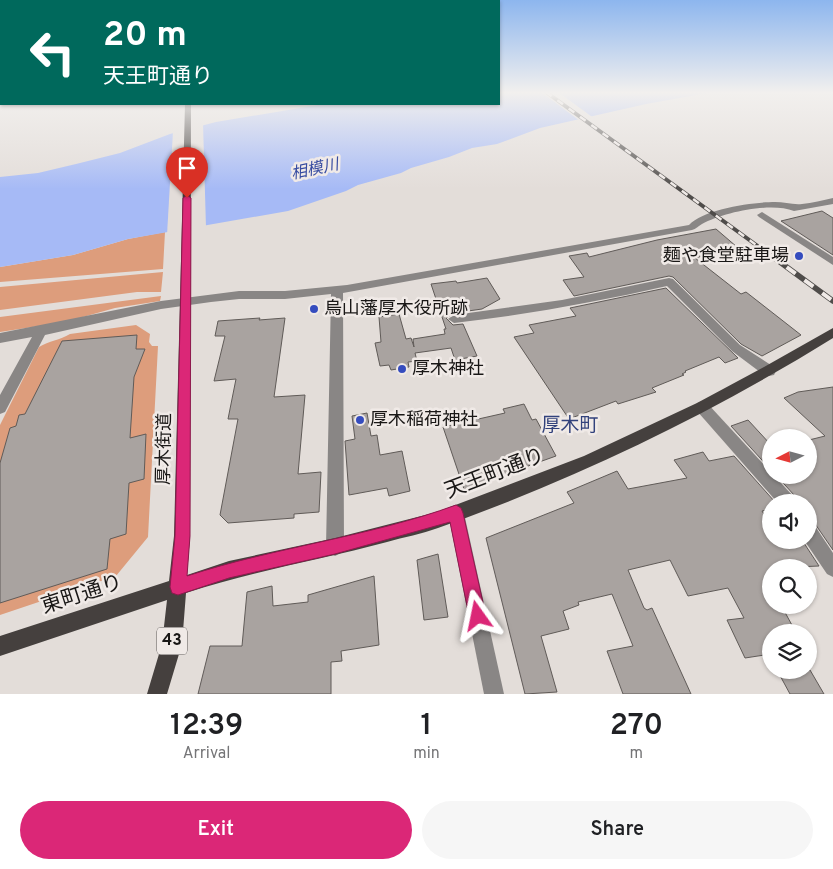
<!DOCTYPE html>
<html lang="en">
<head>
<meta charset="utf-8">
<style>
  body { margin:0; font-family:Overpass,"Noto Sans JP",sans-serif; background:#f6f6f6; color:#202124; height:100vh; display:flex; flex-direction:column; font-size:19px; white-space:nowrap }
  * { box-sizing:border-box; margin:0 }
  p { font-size:16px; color:#757577 }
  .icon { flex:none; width:28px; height:28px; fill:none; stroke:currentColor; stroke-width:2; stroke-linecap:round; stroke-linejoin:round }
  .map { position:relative; height:694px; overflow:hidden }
  .drawer { display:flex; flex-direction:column; background:#fff; flex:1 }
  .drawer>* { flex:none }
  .hud { position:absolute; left:0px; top:0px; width:500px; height:105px; box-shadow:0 1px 4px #0004; background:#00695c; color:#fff; overflow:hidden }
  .needle { width:32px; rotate:264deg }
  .controls { position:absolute; left:762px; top:429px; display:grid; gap:10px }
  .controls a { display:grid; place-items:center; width:55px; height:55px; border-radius:50%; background:#fff; box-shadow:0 1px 4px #0004; font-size:25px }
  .pin { position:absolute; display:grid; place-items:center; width:42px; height:42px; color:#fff; margin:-51px -21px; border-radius:50% 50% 50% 0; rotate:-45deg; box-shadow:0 0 5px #0007 }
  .pin .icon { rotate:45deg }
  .me { position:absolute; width:55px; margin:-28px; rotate:348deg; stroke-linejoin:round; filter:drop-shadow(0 0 4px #0008) }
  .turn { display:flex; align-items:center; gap:18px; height:105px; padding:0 20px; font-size:22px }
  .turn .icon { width:65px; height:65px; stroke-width:2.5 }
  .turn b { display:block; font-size:35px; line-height:42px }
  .eta { display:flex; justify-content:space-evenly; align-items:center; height:85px; text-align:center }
  .eta b { font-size:30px; font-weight:600; line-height:35px }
  .button { display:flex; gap:10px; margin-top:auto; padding:10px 20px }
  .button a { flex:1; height:58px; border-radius:30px; background:#db2777; color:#fff; font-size:20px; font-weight:600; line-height:58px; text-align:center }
  .button a+a { background:#f6f6f6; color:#202124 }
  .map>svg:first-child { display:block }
</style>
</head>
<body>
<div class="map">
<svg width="833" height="694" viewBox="0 0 833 694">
  <rect width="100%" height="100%" fill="#e3ddd9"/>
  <!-- green -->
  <g fill="#dd9d7c">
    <polygon points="165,232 163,269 0,282 0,267 73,255 128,239"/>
    <polygon points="163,272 161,292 137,292 0,310 0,287"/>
    <polygon points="161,296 160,301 115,308 65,322 0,332 0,317"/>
    <path d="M136 325 150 334 149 342 152 346H158L148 537 116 576 0 615V425L39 347C49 341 60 340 70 334Z"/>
  </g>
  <!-- water -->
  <polygon fill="#a6baf6" points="499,92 713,92 646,104 540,128 497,144 472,148 449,157 411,168 401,173 358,185 346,191 288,211 128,239 73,255 0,267 0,177 38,173 76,164 120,153 170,134 216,122 324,104 499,104"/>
  <!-- pier -->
  <g fill="#e3ddd9">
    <polygon points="541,92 558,92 595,119 580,121"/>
    <polygon points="203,123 206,228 167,235 173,131"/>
  </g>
  <!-- building -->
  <g fill="#a9a3a0" stroke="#605b58">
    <polygon points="822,211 833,218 833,255 781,221"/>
    <polygon points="716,229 737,247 695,258 741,294 746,292 801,335 762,356 741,344 673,277 669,276 574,296 563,280 584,277 569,256 587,253 589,257 657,240"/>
    <polygon points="487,278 500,299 482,309 454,313 446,318 453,325 463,324 477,356 455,360 451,348 415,353 417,361 408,362 409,367 391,370 389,365 380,366 375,343 381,342 379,317 399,314 406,339 411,338 414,347 413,339 445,334 444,329 446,329 431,284 456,281 457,283"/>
    <polygon points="666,288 738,358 725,363 719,357 685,371 686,372 682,374 684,375 652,388 656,392 618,404 616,401 569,419 514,337 534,333 529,325 576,316 570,308"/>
    <polygon points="260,318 259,320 285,318 274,397 305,395 298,474 321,472 319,512 294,514 294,518 228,523 220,515 238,419 228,419 236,379 214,381 225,336 215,336 218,321"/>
    <polygon points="137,335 136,349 145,349 134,377 130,438 146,434 144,479 129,483 126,534 110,539 107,569 0,603 0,463 10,428 16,426 19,415 25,414 62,341"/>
    <polygon points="833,387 833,550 809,515 809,502 797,502 794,495 776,475 809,475 809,440 825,436 784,398 798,392"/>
    <polygon points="524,404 532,420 536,419 556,456 464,489 443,427 505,413 503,409"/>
    <polygon points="367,413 371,436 377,435 380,455 402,451 410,491 389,496 387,488 349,495 345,441 355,439 352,416"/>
    <polygon points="748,420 771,445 771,470 731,426"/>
    <polygon points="703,452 709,461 734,456 775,502 771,502 771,509 762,511 771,526 771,540 802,540 819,566 771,568 771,605 781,605 793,627 771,632 771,654 745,658 727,620 744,618 728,588 688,596 670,560 628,570 644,608 647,610 652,608 691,694 623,694 607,651 633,646 612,594 578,602 579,605 563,611 569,629 541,636 557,692 525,694 486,538 574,503 567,492 617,471 628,489 687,478 674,460"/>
    <polygon points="438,554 448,617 424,620 417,560"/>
    <polygon points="374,576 379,645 341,651 342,661 331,662 331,694 198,694 210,646 242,646 247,592 272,586 273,606 308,602 308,595"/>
    <polygon points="777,670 810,670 824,694 790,694"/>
  </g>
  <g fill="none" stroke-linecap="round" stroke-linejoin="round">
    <!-- minor -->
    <g fill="#898685" fill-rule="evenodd">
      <path d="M833 198V204L794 211C771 202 724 212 702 224 698 226 696 229 692 230L343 293 344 547 341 553 335 556 329 553 326 547 331 294 285 299H239L211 302 161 309 45 335 5 412 0 414V395L32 337 0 343V333L161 301 239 291H285L347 285 689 225C704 209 753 202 775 202 784 202 793 205 802 204 812 203 823 200 833 198Z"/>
      <polygon points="762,212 833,257 833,265 759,217 757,215"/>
      <path d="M669 278 673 279 740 345 774 367 776 371 774 375 769 376 764 375 732 351 667 286C596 302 526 315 454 323L448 319 454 315 562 300Z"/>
      <polygon points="702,401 707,403 793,496 795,502 777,502 697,411 695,407 697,403"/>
      <polygon points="456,505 462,507 464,513 504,694 484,694 448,513 450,507"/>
      <polygon points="809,524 815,526 833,553 833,577 827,574 804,540 809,540"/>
    </g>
    <!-- major -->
    <path fill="#45403e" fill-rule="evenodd" d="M185 104H191L190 536 187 575 229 561 335 538 437 512 584 456 697 403 764 367 833 328V338C709 415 576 479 438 528 422 534 404 537 387 542 320 560 252 571 186 593L182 644 167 694H147L162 644 167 600 0 656V636L169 581 174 536Z"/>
    <!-- rail-far1 casing -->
    <g stroke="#4f4c4a" stroke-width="4">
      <polyline id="rail-far1" points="546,92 770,255"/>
    </g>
    <!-- rail casing -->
    <g stroke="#4f4c4a" stroke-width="5.5">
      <polyline id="rail" points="769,254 833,301"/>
    </g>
    <!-- rail-far1 -->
    <use href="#rail-far1" stroke="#f0eae7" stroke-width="2.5" stroke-dasharray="7" stroke-linecap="butt"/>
    <!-- rail -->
    <use href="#rail" stroke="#f0eae7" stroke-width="4" stroke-dasharray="11" stroke-linecap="butt"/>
  </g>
  <!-- sky -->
  <linearGradient id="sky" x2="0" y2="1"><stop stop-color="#8db6ee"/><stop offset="0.49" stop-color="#f2f0ee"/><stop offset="1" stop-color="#f2f0ee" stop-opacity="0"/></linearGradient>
  <rect width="833" height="189" fill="url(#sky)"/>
  <!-- route -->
  <path fill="#db2777" stroke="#8e194d" d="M187 195 191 198 190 536 187 576C275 547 369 537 456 505L461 508 463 513 486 616 484 622 478 625 472 622 469 616 450 522 335 554 229 578 178 595 172 593 170 587 175 536 183 198Z"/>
  <!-- markers -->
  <g fill="#354cbe" stroke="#f0eae7" stroke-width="2">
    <circle cx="799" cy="256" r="5"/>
    <circle cx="314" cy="309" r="5"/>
    <circle cx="402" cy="369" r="5"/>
    <circle cx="360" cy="420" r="5"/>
  </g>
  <g text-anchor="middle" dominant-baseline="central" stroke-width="5" stroke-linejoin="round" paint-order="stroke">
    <!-- far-water labels -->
    <g font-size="16" font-style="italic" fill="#374ca1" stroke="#f0eae7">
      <text transform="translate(315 170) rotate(-12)">相模川</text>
    </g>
    <!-- shield labels -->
    <rect fill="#f0eae7" stroke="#5a5655" stroke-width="1" x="157" y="627.5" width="30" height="27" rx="4"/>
    <g font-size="16" font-weight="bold" fill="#191716">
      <text x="172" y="641">43</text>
    </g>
    <!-- poi labels -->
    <g font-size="18" fill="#191716" stroke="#f0eae7" text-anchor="start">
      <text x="789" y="256" text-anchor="end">麺や食堂駐車場</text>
      <text x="324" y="309">烏山藩厚木役所跡</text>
      <text x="412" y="369">厚木神社</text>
      <text x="370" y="420">厚木稲荷神社</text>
    </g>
    <!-- street labels -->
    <g font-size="18" fill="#191716" stroke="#f0eae7">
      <text transform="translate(165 449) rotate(-89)">厚木街道</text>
    </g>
    <!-- neighbourhood labels -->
    <g font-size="19" fill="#32427c" stroke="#f0eae7">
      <text x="570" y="426">厚木町</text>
    </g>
    <!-- near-street labels -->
    <g font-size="21" fill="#191716" stroke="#f0eae7">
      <text transform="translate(495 474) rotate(-21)">天王町通り</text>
      <text transform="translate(82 595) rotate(-18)">東町通り</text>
    </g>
  </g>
</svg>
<div class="controls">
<a><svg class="needle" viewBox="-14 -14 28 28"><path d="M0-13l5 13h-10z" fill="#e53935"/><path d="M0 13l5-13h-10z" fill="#757577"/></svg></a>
<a><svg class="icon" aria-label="sound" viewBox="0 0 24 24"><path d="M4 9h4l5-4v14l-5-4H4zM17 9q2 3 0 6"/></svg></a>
<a><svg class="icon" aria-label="search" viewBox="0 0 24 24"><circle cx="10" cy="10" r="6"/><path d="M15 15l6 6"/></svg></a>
<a><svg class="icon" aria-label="layers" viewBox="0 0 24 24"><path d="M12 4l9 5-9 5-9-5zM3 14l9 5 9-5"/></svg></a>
</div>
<div class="pin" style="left:187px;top:198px;background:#d93025"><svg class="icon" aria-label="arrive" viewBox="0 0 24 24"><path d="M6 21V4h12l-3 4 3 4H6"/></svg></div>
<svg class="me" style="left:478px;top:616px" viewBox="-20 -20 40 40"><path d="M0-17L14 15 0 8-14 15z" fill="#db2777" stroke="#fff" stroke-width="4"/></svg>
<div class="hud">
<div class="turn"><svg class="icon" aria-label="left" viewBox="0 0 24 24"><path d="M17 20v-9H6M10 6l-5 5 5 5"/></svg><div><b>20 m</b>天王町通り</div></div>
</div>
</div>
<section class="drawer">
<div class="eta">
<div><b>12:39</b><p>Arrival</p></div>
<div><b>1</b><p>min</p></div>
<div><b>270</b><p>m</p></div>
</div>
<div class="button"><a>Exit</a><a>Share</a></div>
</section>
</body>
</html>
